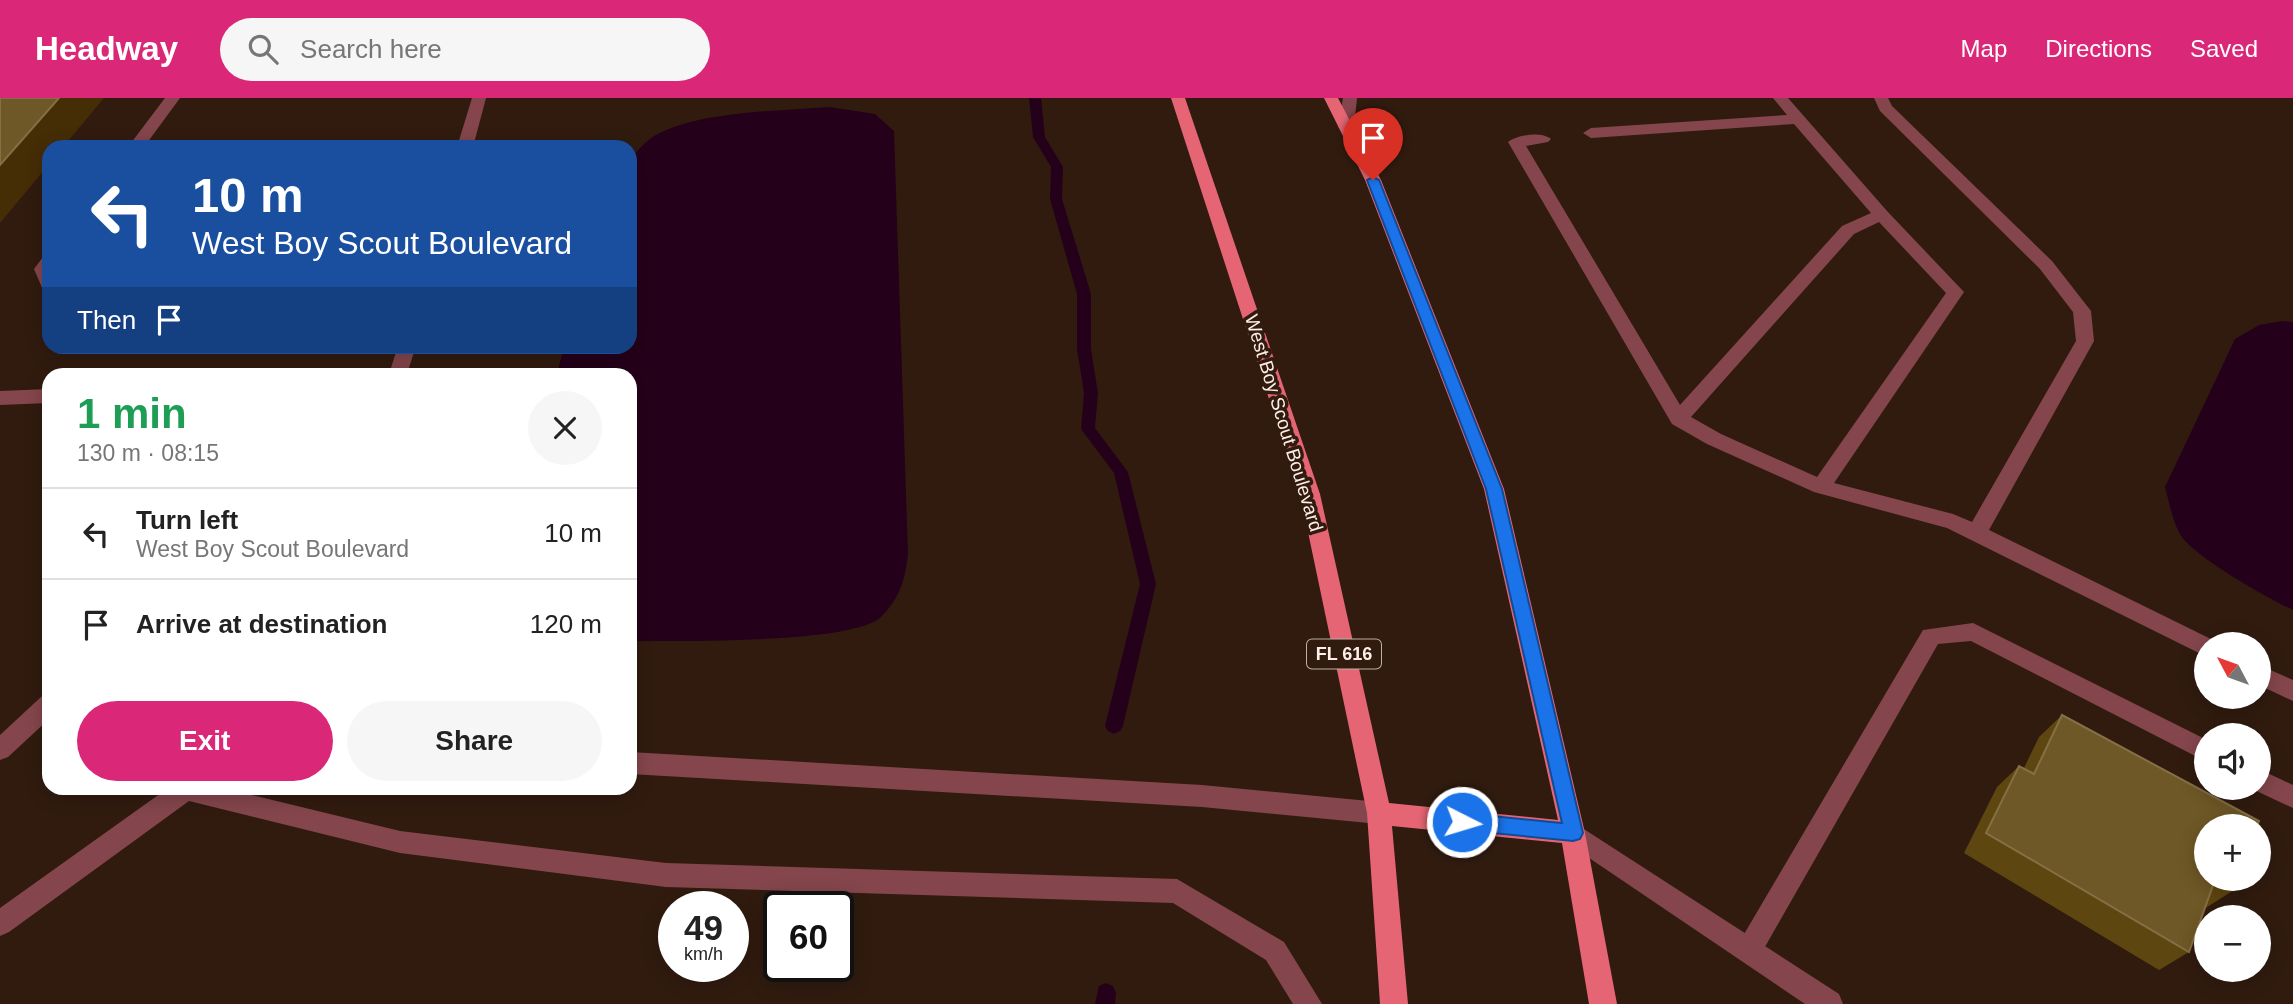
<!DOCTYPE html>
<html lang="en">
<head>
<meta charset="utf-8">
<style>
  body { margin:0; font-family:Arial,sans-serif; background:#f6f6f6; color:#222; height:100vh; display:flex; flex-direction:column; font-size:26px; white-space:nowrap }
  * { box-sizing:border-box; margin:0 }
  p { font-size:23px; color:#767676 }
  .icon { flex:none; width:38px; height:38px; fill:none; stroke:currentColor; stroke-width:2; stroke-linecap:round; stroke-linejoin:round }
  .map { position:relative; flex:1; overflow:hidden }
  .panel { position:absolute; left:42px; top:270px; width:595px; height:427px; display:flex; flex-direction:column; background:#fff; border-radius:21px; box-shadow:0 4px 18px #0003 }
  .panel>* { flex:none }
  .hud { position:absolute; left:42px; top:42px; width:595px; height:214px; border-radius:21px; box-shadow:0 4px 18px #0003; background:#1a4fa0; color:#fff; overflow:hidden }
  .needle { width:46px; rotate:311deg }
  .tools { position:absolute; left:2194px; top:534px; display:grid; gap:14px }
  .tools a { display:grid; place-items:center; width:77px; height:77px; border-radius:50%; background:#fff; box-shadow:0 4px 18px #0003; font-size:35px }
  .speed { position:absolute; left:658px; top:793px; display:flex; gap:14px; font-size:35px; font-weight:700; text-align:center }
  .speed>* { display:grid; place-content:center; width:91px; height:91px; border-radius:50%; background:#fff; box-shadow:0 4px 18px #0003; line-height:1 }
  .speed small { font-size:18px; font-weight:400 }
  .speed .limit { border:4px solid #111; border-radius:10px; background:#fff; color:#111 }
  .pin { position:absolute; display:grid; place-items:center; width:60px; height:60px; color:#fff; margin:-72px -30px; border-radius:50% 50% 50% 0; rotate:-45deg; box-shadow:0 0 7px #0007 }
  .pin .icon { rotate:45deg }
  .me { position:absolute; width:77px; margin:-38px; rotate:95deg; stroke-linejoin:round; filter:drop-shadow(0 0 5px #0008) }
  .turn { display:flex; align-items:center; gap:24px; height:147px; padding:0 35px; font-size:32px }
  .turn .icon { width:91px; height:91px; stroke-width:2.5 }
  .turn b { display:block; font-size:49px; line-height:60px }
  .then { display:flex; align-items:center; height:66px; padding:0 35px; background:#0003; gap:14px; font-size:26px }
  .round { display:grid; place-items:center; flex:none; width:74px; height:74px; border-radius:37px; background:#f6f6f6 }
  .headline { display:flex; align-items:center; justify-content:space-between; height:119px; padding:0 35px }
  h1 { font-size:42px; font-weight:700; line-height:52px; color:#1e9e55 }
  .action { display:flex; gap:14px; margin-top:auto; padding:14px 35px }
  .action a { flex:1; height:80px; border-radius:42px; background:#db2777; color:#fff; font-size:28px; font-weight:700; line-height:80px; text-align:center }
  .action a+a { background:#f6f6f6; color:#222 }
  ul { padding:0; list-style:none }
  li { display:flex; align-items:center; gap:21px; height:91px; padding:0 35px; border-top:2px solid #e0e0e0 }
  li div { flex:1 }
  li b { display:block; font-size:26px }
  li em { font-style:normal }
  header { display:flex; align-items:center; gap:42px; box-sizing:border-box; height:98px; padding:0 35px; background:#db2777; color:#fff }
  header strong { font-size:33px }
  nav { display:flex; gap:38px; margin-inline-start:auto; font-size:24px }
  .search { width:490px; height:63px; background:#f6f6f6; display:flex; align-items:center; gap:18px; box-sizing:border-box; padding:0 24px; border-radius:38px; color:#767676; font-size:26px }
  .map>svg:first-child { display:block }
</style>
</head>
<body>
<header>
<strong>Headway</strong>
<div class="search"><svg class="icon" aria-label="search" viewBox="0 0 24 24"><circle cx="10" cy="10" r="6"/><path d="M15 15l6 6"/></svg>Search here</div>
<nav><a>Map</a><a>Directions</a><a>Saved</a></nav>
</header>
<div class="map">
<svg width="2293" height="906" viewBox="0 0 2293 906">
  <rect width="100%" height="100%" fill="#311b0f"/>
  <!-- water -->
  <g fill="#25001a">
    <path d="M830 9 875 16 894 33 908 456C905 482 900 500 881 519 853 546 675 543 630 543V276H557L564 249 630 248V63C637 52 649 39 662 34 707 13 780 13 830 9Z"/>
    <path d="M2282 223 2293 224V512C2269 501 2191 457 2180 436 2172 422 2169 403 2165 389L2235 241 2259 227Z"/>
  </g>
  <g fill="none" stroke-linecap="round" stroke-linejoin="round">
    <!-- stream -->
    <g fill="#25001a" fill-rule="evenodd">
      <polygon points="1029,0 1041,0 1045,39 1063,69 1062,101 1091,196 1091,251 1098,295 1095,330 1128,374 1156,486 1123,628 1120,633 1114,636 1108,633 1105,628 1140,486 1114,375 1081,331 1084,295 1077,251 1077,196 1050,101 1051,69 1033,39"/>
      <polygon points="1106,885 1113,888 1116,895 1115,906 1095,906 1099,888"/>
    </g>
    <!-- lane -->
    <g fill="#84464c" fill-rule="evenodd">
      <polygon points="165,0 180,0 144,49 128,49"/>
      <polygon points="472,0 486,0 473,49 457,49"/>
      <polygon points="1343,0 1357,0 1354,29 1346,34 1338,29"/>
      <path d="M1773 0H1788L1887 113 1964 194 1834 385 1953 416 1972 424 2076 243 2073 214 2040 171 1880 13 1874 0H1888L1892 8 2052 163 2091 213 2094 243 1989 432 2215 543 2216 546H2207V559L1947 430 1814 394 1707 346 1672 326 1508 44C1517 37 1541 33 1551 41L1548 44 1526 48 1680 307 1842 128 1871 115 1794 26 1591 40 1583 35 1591 30 1787 17ZM1879 124 1946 195 1817 379 1721 336 1691 319 1854 136Z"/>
      <polygon points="49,158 49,194 43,192 34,171 43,159"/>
      <polygon points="398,248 416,248 407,276 389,276"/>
      <polygon points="49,291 49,305 0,307 0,293"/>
      <polygon points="1973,525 2207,642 2207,664 1971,543 1938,546 1758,861 1749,865 1740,861 1736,852 1740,843 1923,532"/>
      <polygon points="2259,567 2293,582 2293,603 2259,587"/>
      <polygon points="49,596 49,621 8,659 0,662 0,637 41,599"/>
      <polygon points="630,654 1202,687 1379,704 1388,707 1391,715 1388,723 1379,726 1202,709 630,676"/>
      <polygon points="2259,671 2293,687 2293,710 2250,690 2259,690"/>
      <polygon points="168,690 223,690 400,733 666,765 1177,781 1284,844 1322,906 1293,906 1266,862 1173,805 666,789 400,755 189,703 9,834 0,838 0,810"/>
    </g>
    <!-- street -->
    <polygon fill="#84464c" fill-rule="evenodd" points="1573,724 1839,896 1843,906 1805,906 1564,743 1561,735 1564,727"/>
    <!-- primary -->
    <polygon fill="#e66575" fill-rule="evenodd" points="1171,0 1185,0 1320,396 1389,705 1558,722 1484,391 1365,82 1324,0 1338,0 1381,82 1504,391 1585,735 1617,906 1589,906 1562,745 1392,728 1408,906 1380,906 1367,715 1300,396"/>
  </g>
  <!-- wall -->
  <polygon fill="#5e4610" points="2062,617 2238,780 2234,792 2204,811 2189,854 2159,872 1964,755 1997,689 2019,668 2024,670 2039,639"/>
  <!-- shaded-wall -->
  <polygon fill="#452d06" points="59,0 104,0 63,49 49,49 49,66 0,125 0,67"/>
  <!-- building -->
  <g fill="#6f5827" stroke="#866f45" stroke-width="2">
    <polygon points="0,0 59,0 0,67"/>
    <polygon points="2062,617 2259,723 2257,728 2207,728 2207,780 2238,780 2234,792 2215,782 2189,854 1986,735 2019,668 2034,676"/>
  </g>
  <!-- route -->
  <polygon fill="#1a73e8" stroke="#114b97" stroke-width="2" points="1373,79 1379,82 1502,391 1583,735 1580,741 1573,743 1462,732 1455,730 1453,724 1455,718 1462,715 1562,725 1486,391 1367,82"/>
  <g text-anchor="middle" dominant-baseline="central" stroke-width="7" stroke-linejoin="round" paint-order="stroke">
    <!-- shield labels -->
    <rect fill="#311b0f" stroke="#c0afa6" stroke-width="2" x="1307" y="541.5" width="74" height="29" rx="5"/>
    <g font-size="18" font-weight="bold" fill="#feeee7">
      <text x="1344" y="556">FL 616</text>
    </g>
    <!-- street labels -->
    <g font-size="19" fill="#feeee7" stroke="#311b0f">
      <text transform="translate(1284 325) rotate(73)">West Boy Scout Boulevard</text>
    </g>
  </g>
</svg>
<div class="tools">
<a><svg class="needle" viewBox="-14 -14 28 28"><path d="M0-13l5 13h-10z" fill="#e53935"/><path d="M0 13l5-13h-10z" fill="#767676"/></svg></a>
<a><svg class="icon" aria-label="sound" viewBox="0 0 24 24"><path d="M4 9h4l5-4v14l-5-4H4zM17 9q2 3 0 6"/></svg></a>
<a>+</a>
<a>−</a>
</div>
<div class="speed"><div>49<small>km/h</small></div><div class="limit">60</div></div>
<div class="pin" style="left:1373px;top:82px;background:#d93025"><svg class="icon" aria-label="arrive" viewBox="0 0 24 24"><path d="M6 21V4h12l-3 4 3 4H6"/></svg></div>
<svg class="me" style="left:1462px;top:724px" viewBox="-20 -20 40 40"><circle r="17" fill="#1a73e8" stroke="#fff" stroke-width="3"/><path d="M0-11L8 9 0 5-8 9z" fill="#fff"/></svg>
<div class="hud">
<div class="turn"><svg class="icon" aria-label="left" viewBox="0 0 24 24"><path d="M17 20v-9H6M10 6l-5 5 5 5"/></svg><div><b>10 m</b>West Boy Scout Boulevard</div></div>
<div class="then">Then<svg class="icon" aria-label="arrive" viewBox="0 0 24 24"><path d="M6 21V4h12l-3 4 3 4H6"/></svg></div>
</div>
<section class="panel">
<div class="headline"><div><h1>1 min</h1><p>130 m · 08:15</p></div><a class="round"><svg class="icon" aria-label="close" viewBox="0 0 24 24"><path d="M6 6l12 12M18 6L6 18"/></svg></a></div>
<ul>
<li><svg class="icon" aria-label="left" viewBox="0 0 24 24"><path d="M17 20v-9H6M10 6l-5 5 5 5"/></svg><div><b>Turn left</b><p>West Boy Scout Boulevard</p></div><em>10 m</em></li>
<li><svg class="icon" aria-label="arrive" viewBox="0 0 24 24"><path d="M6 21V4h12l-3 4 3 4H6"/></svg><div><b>Arrive at destination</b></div><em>120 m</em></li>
</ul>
<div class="action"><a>Exit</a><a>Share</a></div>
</section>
</div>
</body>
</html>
